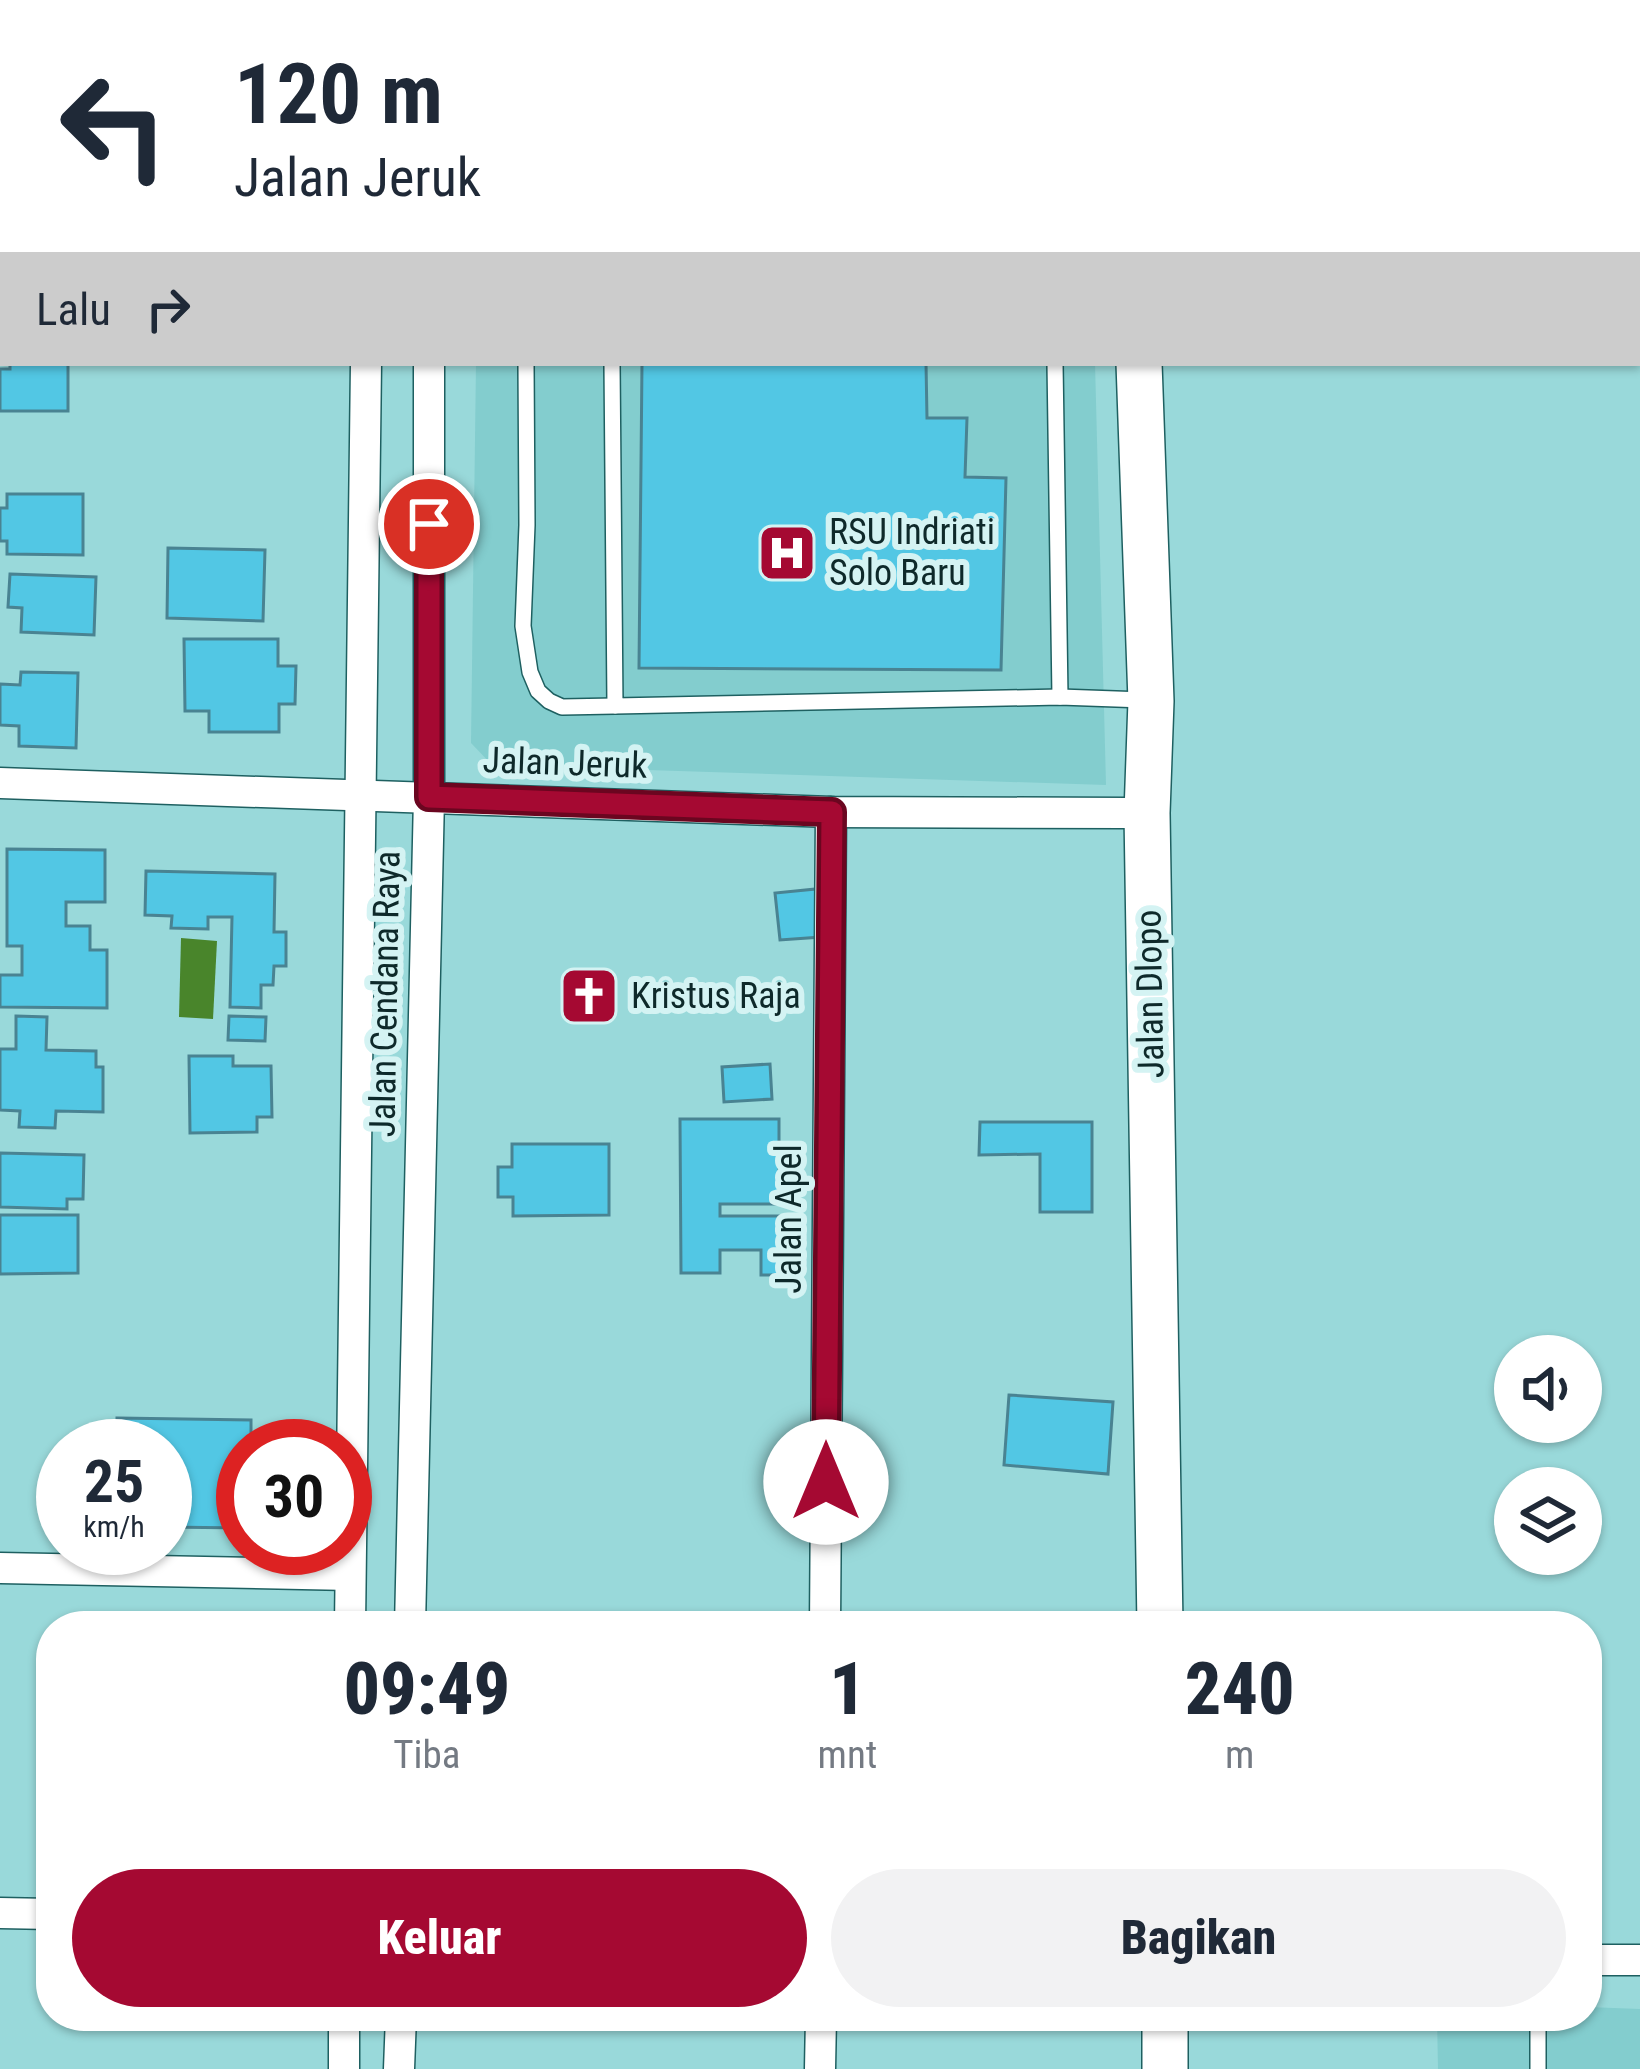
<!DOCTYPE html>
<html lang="id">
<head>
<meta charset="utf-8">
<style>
  body { margin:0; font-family:"Roboto Condensed",sans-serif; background:#f2f2f3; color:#1f2937; height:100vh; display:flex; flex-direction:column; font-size:45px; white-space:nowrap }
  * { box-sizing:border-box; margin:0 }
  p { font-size:39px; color:#747a83 }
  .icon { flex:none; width:66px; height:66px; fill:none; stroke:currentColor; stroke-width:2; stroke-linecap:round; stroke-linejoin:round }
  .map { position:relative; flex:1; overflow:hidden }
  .details { position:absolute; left:36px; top:1611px; width:1566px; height:420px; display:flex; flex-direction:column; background:#fff; border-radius:48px; box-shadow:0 3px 9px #0004 }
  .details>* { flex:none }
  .guide { position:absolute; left:0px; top:0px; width:1641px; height:366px; box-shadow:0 3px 9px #0004; background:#fff; color:#1f2937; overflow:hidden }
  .fabs { position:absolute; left:1494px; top:1335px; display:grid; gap:24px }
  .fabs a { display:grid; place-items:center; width:108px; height:108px; border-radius:50%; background:#fff; box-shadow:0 3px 9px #0004; font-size:60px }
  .speed { position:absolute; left:36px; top:1419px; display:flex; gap:24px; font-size:60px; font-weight:700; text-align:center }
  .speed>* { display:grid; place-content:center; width:156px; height:156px; border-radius:50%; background:#fff; box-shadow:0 3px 9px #0004; line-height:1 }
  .speed small { font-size:30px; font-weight:400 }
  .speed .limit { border:18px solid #d22; background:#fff; color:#111 }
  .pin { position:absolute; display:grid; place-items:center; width:102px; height:102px; color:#fff; margin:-51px; border:6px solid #fff; border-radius:50%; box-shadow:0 3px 12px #0007 }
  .me { position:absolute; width:132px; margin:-66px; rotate:0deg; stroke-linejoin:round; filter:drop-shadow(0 0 9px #0008) }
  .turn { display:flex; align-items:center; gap:42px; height:252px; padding:0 36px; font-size:54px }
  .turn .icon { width:156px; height:156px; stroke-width:2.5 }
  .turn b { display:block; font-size:84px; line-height:102px }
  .then { display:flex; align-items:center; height:114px; padding:0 36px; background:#0003; gap:24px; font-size:45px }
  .eta { display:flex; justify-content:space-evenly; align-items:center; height:204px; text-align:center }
  .eta b { font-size:72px; font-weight:800; line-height:84px }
  .action { display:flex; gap:24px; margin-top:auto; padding:24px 36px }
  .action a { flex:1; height:138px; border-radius:72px; background:#a50932; color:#fff; font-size:48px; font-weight:800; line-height:138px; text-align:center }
  .action a+a { background:#f2f2f3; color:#1f2937 }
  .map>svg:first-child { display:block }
</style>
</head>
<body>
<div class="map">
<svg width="1640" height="2069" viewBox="0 0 1640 2069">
  <rect width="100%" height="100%" fill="#99d9da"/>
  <!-- built -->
  <g fill="#83cdce">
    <polygon points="0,0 356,0 356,3 3,3 3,39 0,39"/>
    <polygon points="481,0 1063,0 1067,3 481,3"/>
    <polygon points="476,363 1095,363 1106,785 492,765 471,743"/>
    <polygon points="1587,2007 1640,2009 1640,2069 1438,2069 1437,2016 1587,2016"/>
  </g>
  <!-- water -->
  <polygon fill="#49852b" points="181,938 217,941 213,1019 179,1017"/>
  <!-- building -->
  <g fill="#52c7e4" stroke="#498392" stroke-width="3">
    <polygon points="10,363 68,363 68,411 0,411 0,369 10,369"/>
    <polygon points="642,363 926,363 927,418 967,418 965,477 1006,478 1001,670 639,668"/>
    <polygon points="7,494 83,494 83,555 7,554 7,541 0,541 0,508 7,508"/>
    <polygon points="168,548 265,550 263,621 167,618"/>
    <polygon points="10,574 96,577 94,635 21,632 22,608 8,607"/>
    <polygon points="184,639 278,639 278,666 296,666 295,704 279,704 279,732 209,732 209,711 185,711"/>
    <polygon points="21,672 78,673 76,748 19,746 19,726 0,725 0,684 20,685"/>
    <polygon points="7,849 105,850 105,902 66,902 66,926 90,926 90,950 107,950 107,1008 0,1007 0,975 22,975 22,946 7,946"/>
    <polygon points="146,871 275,874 274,932 286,932 286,966 274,966 273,985 261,985 261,1008 230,1007 232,917 208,917 208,929 171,928 172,916 145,915"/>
    <polygon points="816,889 821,937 780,940 775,893"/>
    <polygon points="16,1016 47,1017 46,1050 96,1051 96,1067 103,1067 103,1112 56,1111 55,1128 19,1127 20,1111 0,1110 0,1049 16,1049"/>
    <polygon points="229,1016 266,1017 265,1041 228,1040"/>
    <polygon points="189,1056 233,1056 233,1066 271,1066 272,1117 257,1117 257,1132 190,1133"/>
    <polygon points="770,1064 772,1099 724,1102 722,1067"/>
    <polygon points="680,1119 779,1119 779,1204 720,1204 720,1216 783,1216 784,1275 761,1275 761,1250 720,1250 720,1273 681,1273"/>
    <polygon points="980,1122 1092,1122 1092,1212 1040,1212 1040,1154 979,1155"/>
    <polygon points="512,1144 609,1144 609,1215 513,1216 513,1197 498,1197 498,1167 512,1167"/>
    <polygon points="0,1153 84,1155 83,1199 67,1199 67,1209 0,1207"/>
    <polygon points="0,1215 78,1215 78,1273 0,1274"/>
    <polygon points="1009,1395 1113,1402 1108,1474 1004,1465"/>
    <polygon points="117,1418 251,1420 251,1446 243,1446 243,1528 165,1527 165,1446 117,1446"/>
  </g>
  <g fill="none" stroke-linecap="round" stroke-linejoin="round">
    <!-- lane casing -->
    <g stroke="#1e6061" stroke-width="18">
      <g id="lane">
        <polyline points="855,0 864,3"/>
        <polyline points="541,3 541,0"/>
        <polyline points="611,3 611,0"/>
        <polyline points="900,3 901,0"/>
        <polyline points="954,3 955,0"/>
        <polyline points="526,363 527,525 523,626 530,672 538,691 549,701 562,707 615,706"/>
        <polyline points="612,363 615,706 1060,697 1144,700"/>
        <polyline points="1055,363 1060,697"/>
        <polyline points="1538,2016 1538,2069"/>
      </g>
    </g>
    <!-- street casing -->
    <g stroke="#1e6061" stroke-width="33">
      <g id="street">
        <polyline points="371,3 371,0"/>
        <polyline points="439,3 440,0"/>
        <polyline points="0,50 3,50"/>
        <polyline points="0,783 831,812 1127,813"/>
        <polyline points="0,1568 350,1575"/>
        <polyline points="350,1626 366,363"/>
        <polyline points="410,1626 429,797 429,363"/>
        <polyline points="825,1626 831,812"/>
        <polyline points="0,1913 51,1914"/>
        <polyline points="1587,1960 1640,1960"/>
        <polyline points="344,2069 344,2016"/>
        <polyline points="399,2069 401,2016"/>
        <polyline points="820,2069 821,2016"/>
      </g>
    </g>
    <!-- secondary casing -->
    <g stroke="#1e6061" stroke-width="48">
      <g id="secondary">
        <polyline points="1127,0 1127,3"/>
        <polyline points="1139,363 1151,701 1147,813 1160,1626"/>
        <polyline points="1165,2016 1165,2069"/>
      </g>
    </g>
    <!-- lane -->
    <use href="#lane" stroke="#fff" stroke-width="15"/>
    <!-- street -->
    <use href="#street" stroke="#fff" stroke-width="30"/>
    <!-- secondary -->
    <use href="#secondary" stroke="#fff" stroke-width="45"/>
  </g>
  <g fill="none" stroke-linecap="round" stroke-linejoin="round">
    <!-- route casing -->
    <g stroke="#6b0620" stroke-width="30">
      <polyline id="route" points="429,524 429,797 832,812 826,1482"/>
    </g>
    <!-- route -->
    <use href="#route" stroke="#a50932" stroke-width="21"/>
  </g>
  <!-- icons -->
  <defs>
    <g id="hospital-square" transform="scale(3)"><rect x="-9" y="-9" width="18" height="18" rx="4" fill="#a50932" stroke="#d4f3f3"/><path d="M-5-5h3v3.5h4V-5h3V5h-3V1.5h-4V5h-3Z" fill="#fff"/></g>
    <g id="church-square" transform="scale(3)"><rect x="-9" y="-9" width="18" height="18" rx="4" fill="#a50932" stroke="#d4f3f3"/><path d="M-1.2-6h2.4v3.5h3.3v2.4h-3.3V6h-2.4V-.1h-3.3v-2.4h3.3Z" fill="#fff"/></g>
  </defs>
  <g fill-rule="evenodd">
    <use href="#hospital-square" x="787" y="553"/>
    <use href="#church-square" x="589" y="996"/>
  </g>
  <g text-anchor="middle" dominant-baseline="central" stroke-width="12" stroke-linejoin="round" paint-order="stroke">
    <!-- poi labels -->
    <g font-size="36" fill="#0e292a" stroke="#d4f3f3" text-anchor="start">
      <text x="829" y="532">RSU Indriati<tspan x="829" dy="41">Solo Baru</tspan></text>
      <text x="631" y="996">Kristus Raja</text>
    </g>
    <!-- street labels -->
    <g font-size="36" fill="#0e292a" stroke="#d4f3f3">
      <text transform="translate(565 763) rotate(2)">Jalan Jeruk</text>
      <text transform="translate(385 994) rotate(-89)">Jalan Cendana Raya</text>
      <text transform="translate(1150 994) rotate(-91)">Jalan Dlopo</text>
      <text transform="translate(789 1219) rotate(-90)">Jalan Apel</text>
    </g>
  </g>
</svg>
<div class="fabs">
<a><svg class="icon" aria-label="sound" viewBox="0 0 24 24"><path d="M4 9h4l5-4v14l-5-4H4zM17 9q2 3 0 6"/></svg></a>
<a><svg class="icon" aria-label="layers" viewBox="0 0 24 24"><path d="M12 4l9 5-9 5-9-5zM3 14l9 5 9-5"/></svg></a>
</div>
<div class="speed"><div>25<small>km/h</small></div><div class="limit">30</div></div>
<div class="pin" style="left:429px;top:524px;background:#d93025"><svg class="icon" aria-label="arrive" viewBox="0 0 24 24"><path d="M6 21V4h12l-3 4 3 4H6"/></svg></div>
<svg class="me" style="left:826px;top:1482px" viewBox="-20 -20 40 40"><circle r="19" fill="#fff"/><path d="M0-13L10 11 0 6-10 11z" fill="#a50932"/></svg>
<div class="guide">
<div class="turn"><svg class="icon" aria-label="left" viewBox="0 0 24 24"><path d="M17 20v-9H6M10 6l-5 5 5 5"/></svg><div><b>120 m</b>Jalan Jeruk</div></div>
<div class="then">Lalu<svg class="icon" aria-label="right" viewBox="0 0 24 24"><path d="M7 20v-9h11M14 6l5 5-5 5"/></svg></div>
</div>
<section class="details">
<div class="eta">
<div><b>09:49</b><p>Tiba</p></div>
<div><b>1</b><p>mnt</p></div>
<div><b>240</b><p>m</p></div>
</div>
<div class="action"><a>Keluar</a><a>Bagikan</a></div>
</section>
</div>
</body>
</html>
